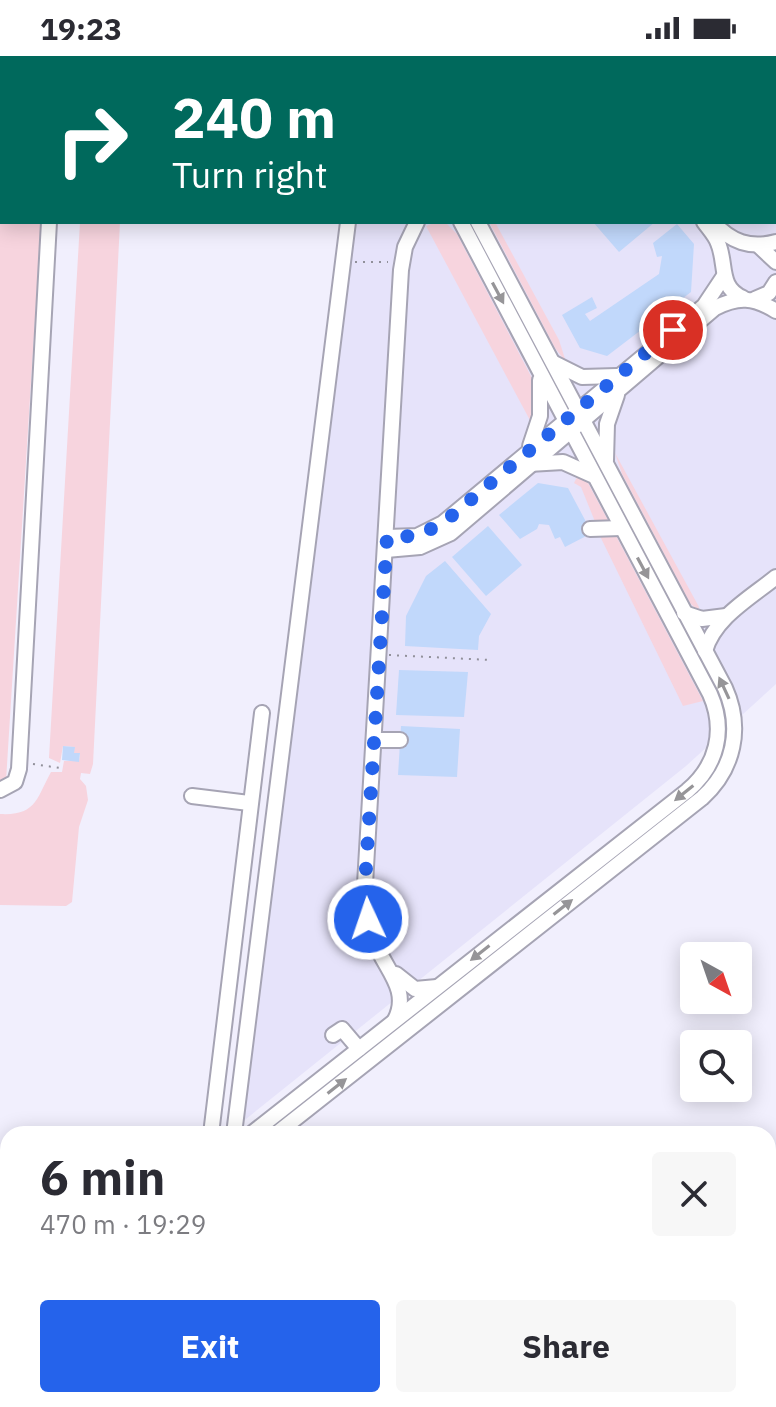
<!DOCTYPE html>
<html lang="en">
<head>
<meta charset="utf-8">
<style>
  body { margin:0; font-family:"IBM Plex Sans",sans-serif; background:#f7f7f7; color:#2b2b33; height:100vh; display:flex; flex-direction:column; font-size:30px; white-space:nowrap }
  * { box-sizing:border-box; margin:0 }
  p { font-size:26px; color:#7c7c81 }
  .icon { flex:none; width:44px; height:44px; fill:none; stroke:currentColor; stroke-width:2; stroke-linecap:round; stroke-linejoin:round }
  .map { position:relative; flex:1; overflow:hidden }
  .panel { position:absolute; left:0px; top:1070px; width:776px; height:282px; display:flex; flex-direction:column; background:#fff; border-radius:24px 24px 0 0; box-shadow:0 4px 20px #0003 }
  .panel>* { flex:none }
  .banner { position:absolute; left:0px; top:0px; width:776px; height:168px; box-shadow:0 4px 20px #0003; background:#00695c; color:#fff; overflow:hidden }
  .needle { width:52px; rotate:140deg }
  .buttons { position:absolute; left:680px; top:886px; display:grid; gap:16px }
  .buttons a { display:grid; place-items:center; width:72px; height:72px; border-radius:8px; background:#fff; box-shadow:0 4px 20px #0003; font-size:40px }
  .pin { position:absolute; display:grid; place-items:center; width:68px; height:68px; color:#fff; margin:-34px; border:4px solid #fff; border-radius:50%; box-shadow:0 2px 8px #0007 }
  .me { position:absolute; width:88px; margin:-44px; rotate:357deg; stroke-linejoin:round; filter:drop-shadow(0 0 6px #0008) }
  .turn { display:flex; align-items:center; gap:28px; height:168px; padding:0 40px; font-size:36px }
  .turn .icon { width:104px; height:104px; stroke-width:2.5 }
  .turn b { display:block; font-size:56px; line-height:68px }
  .round { display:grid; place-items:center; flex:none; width:84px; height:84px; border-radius:8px; background:#f7f7f7 }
  .summary { display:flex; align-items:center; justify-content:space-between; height:136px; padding:0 40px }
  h1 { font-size:48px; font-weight:700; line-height:60px }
  .cta { display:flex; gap:16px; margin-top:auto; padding:16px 40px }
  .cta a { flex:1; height:92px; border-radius:8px; background:#2563eb; color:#fff; font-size:32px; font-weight:700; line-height:92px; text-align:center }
  .cta a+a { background:#f7f7f7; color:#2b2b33 }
  .status { display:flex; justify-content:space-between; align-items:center; height:56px; padding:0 40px; background:#fff; direction:ltr }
  .status svg { height:22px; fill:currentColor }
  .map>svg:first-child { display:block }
</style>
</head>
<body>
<div class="status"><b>19:23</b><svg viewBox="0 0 49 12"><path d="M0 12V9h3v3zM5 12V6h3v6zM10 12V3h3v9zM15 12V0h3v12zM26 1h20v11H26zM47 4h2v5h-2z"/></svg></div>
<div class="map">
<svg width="776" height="1351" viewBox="0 0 776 1351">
  <rect width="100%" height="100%" fill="#f1effd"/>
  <!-- built -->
  <polygon fill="#e6e3fa" points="397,0 776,0 776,628 686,710 241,1067 354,166 774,166 774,2"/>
  <!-- green -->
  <g fill="#f7d4de">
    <polygon points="0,0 51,0 2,2 2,166 41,166 6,725 0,724"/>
    <path d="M80 166H120L93 708 90 718 81 717 80 723 86 730 88 744 79 771 72 846 66 850 0 849V758C37 760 37 741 51 716H62L64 705H79L80 698 74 697V691L63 690 60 707 49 702Z"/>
    <polygon points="489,166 495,166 559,284 566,306 555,292"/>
    <polygon points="434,167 447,168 457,178 534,326 532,368 426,170"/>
    <polygon points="589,389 720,637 727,650 587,391"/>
    <polygon points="615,397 699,551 698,555 690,547 622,418"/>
    <polygon points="579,417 588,427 610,468 596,468 581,431 574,427"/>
    <polygon points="598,476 614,476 703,645 683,650"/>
    <polygon points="776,1281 776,1351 675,1351 688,1344 768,1344 768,1290"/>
  </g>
  <!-- building -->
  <g fill="#c1d8fb">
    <polygon points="593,166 655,166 619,196"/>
    <polygon points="677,168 694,188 691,236 607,300 580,292 562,259 592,241 597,252 585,258 590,265 659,218 662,200 657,201 653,187"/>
    <polygon points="538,427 568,432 592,477 565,491 560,481 555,483 549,469 539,468 537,473 520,483 499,459"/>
    <polygon points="488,470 522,509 486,540 452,501"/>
    <polygon points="445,505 491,558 479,580 478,594 405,590 406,560 426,520"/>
    <polygon points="399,614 468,616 464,661 396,659"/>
    <polygon points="401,670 460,673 457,721 398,719"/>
    <polygon points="63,690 75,691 74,697 80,697 79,706 62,704"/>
  </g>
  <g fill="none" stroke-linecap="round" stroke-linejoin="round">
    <!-- minor casing -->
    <g stroke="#a6a4b4" stroke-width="18">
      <g id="minor">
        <polyline points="384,0 384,2"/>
        <polyline points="401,0 401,2"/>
        <polyline points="58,2 59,0"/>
        <polyline points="592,2 594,0"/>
        <path d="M704 166C709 173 715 179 718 187 727 208 718 231 743 242"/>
        <path d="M713 166C731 186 750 193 776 186"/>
        <polyline points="759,190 776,206"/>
        <polyline points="755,243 769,237 776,226"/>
        <polyline points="554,307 582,321 617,320"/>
        <polyline points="530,390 540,360 540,324"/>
        <polyline points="606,404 607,368 617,339"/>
        <polyline points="529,408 563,406 592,419"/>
        <polyline points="590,473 621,472"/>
        <polyline points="387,481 417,480 443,467 704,250 724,220"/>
        <path d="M386 494 420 491 451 477 715 252C738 240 754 241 776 255"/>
        <polyline points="684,557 702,563 726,560"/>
        <path d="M705 595C714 562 750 542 776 521"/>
        <polyline points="375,684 400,684"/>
        <polyline points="0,734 15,726 19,713 49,166"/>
        <polyline points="192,740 249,747"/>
        <polyline points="396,918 415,933 437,931"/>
        <path d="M395 964C411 933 384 913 374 884 367 866 365 847 365 828L401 214 405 191 417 166"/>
        <polyline points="333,979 342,973 359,993"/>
        <polyline points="211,1078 262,657"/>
        <polyline points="234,1078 348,166"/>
        <path d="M251 1078 687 735C717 710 726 674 710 638L461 166"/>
        <path d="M276 1078 702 742C734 713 743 672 725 632L478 166"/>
        <polyline points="0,1265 8,1261"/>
        <polyline points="0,1283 8,1279"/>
        <polyline points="173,1351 174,1344"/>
        <polyline points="201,1351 202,1344"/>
      </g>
    </g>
    <!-- path -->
    <g stroke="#91909a" stroke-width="2" stroke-dasharray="2 6" stroke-linecap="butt">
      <polyline points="355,206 388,206"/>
      <polyline points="389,599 490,604"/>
      <polyline points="33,708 60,712"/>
    </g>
    <!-- minor -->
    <use href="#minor" stroke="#fff" stroke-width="14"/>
  </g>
  <!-- one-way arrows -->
  <defs><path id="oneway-solid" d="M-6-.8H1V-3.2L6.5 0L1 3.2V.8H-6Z" transform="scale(2)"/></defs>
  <g fill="#969598">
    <use href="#oneway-solid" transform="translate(498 237) rotate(62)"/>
    <use href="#oneway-solid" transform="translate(643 512) rotate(62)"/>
    <use href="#oneway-solid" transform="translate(724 632) rotate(-115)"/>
    <use href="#oneway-solid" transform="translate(684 737) rotate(141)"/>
    <use href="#oneway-solid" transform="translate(563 851) rotate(-38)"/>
    <use href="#oneway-solid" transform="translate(480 897) rotate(142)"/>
    <use href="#oneway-solid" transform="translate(337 1030) rotate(-38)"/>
  </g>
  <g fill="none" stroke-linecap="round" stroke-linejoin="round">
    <!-- route -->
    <polyline stroke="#2563eb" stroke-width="14" stroke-dasharray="0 25.2" points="368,863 365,828 387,481 417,480 443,467 673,274"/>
  </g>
</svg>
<div class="buttons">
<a><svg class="needle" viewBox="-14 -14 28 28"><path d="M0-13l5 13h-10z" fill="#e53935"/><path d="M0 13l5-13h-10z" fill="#7c7c81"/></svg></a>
<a><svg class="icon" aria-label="search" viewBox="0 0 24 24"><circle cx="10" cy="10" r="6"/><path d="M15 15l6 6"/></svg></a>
</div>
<div class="pin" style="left:673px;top:274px;background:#d93025"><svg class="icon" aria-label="arrive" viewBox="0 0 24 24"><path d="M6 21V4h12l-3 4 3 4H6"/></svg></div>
<svg class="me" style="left:368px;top:863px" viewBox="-20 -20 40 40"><circle r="17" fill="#2563eb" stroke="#fff" stroke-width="3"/><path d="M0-11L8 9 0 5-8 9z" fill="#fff"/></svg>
<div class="banner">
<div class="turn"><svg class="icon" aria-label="right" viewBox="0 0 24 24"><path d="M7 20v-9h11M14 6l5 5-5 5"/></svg><div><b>240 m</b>Turn right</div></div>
</div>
<section class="panel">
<div class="summary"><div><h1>6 min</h1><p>470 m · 19:29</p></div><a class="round"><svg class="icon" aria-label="close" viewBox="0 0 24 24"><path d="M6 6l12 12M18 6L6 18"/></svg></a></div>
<div class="cta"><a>Exit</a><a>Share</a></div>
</section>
</div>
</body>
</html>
